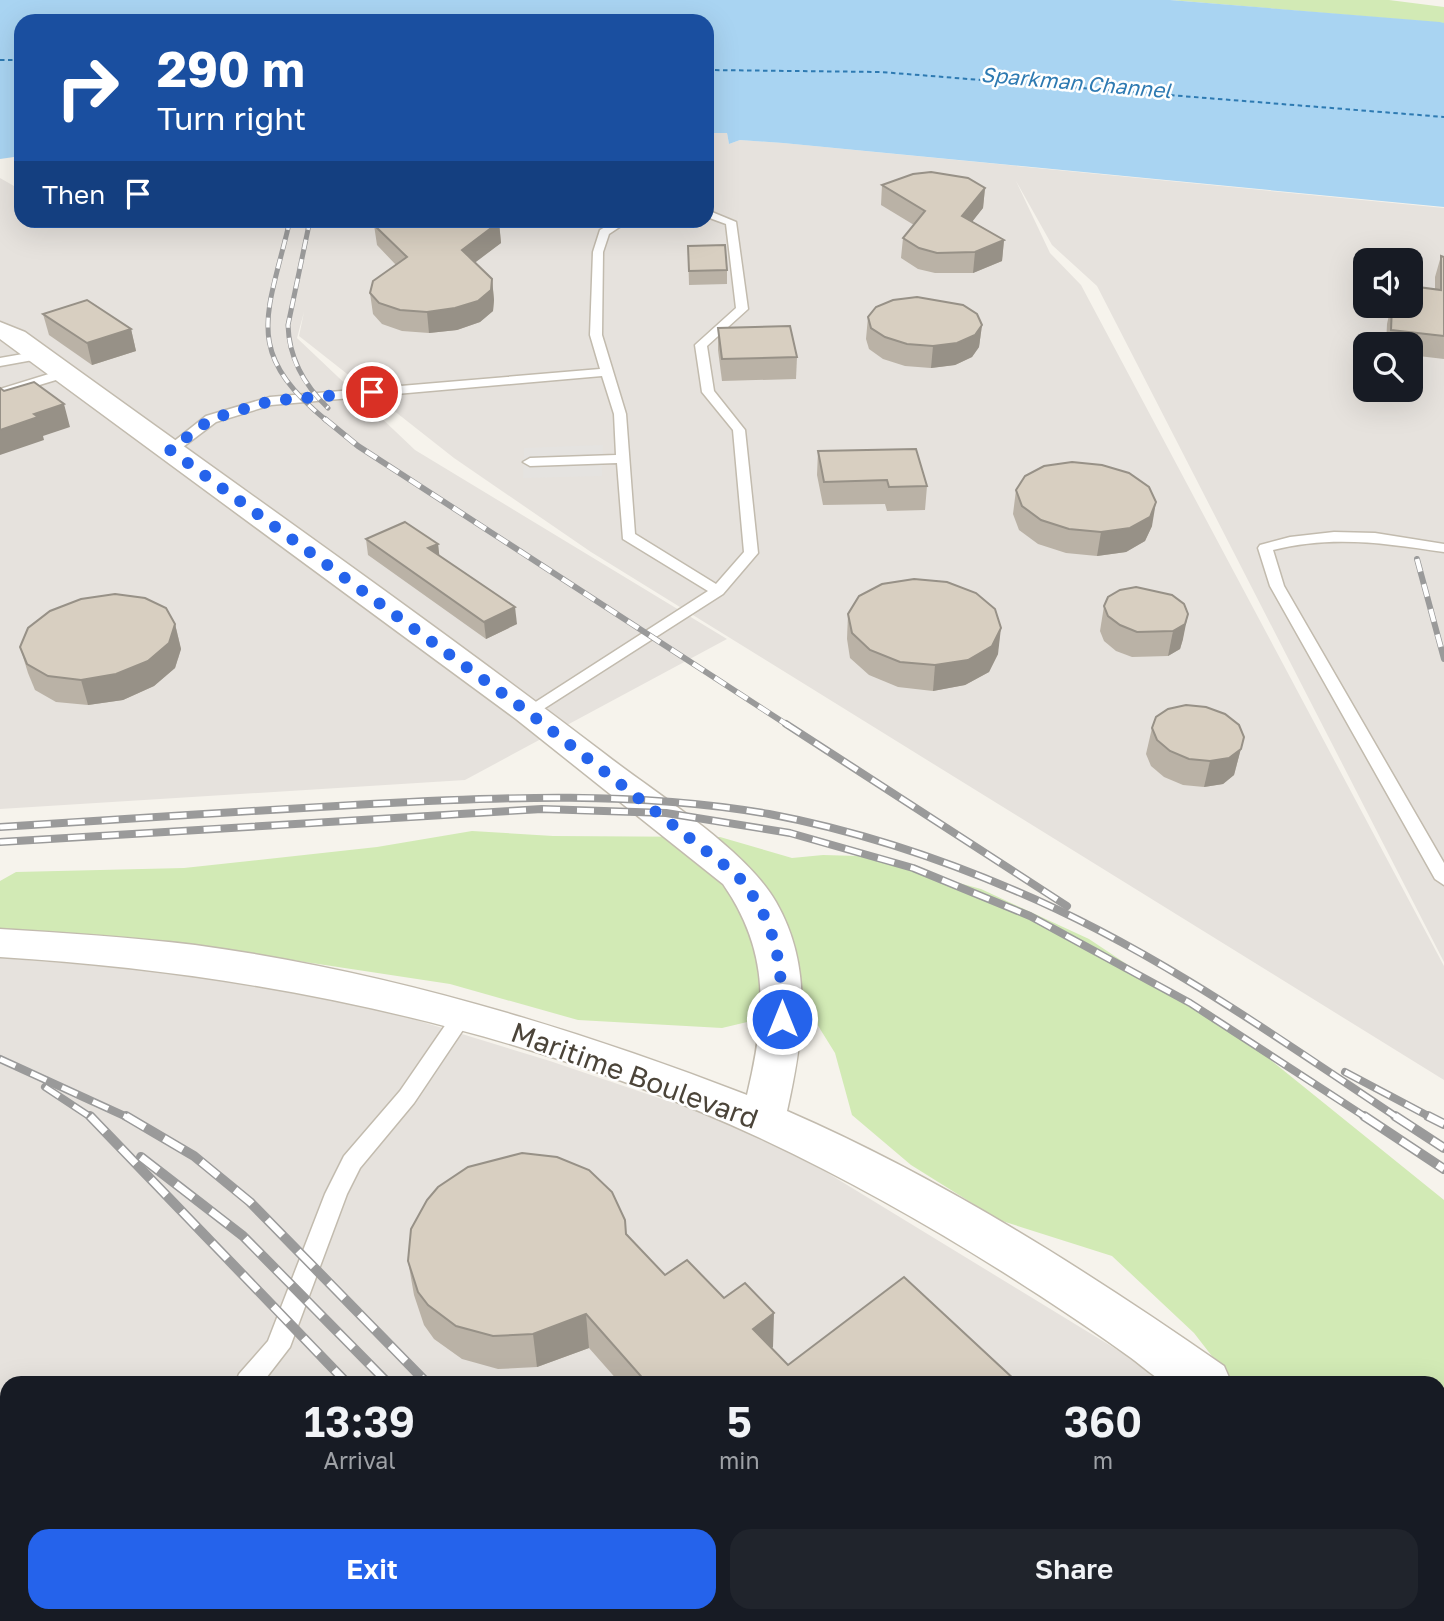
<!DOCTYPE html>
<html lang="en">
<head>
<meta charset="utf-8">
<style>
  body { margin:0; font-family:"Golos Text",sans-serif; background:#20242c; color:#f1f3f6; height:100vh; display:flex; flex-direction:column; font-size:26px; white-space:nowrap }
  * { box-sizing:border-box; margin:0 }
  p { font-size:23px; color:#9ea1a6 }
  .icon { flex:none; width:38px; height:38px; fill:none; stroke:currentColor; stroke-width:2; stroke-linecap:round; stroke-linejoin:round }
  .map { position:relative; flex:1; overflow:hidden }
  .panel { position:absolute; left:0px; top:1376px; width:1446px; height:247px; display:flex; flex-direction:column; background:#171b24; border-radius:21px 21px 0 0; box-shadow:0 7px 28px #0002 }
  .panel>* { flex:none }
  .banner { position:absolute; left:14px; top:14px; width:700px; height:214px; border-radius:21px; box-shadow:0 7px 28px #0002; background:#1a4fa0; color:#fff; overflow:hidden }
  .controls { position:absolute; left:1353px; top:248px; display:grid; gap:14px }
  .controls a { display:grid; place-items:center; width:70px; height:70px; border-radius:14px; background:#171b24; box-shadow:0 7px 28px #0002; font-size:35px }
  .pin { position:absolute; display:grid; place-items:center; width:60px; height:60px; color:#fff; margin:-30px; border:4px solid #fff; border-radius:50%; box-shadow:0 2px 7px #0007 }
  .me { position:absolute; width:77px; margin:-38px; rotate:0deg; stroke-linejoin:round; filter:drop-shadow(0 0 5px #0008) }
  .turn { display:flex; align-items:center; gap:24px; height:147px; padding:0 28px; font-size:32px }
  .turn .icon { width:91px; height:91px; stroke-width:2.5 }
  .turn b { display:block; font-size:49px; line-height:60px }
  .then { display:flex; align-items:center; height:66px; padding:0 28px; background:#0003; gap:14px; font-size:26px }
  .eta { display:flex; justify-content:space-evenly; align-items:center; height:119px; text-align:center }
  .eta b { font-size:42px; font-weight:600; line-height:49px }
  .cta { display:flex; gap:14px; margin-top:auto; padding:14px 28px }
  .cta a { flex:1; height:80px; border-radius:21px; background:#2563eb; color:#fff; font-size:28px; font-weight:600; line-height:80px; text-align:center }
  .cta a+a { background:#20242c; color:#f1f3f6 }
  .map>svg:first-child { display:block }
</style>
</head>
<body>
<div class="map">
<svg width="1444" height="1621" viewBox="0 0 1444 1621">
  <rect width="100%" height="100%" fill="#f6f3ec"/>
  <!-- industrial -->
  <g fill="#e6e2dd" fill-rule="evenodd">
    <path d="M707 133H727L729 144 740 140 783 143 1444 208V962L1097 286 1052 245 1016 181 1050 253 1081 285 1444 966V1080L591 552 454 458 299 336 304 312 297 338 415 450 727 639 465 780 0 809V178L21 190V220H707ZM1365 261H1410V306H1365ZM1365 345H1410V390H1365Z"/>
    <polygon points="0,958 289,981 550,1061 762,1133 1170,1382 7,1382 7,1615 1438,1615 1439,1586 1444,1591 1444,1621 0,1621"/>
  </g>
  <!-- green -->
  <g fill="#d2eab5">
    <polygon points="1170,0 1389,0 1444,7 1444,23"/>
    <polygon points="472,831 553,836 720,837 792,858 823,855 859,856 981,889 1089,939 1137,971 1211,1012 1444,1200 1444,1503 1438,1501 1438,1382 1232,1382 1194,1333 1112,1256 999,1220 911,1165 852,1115 835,1053 807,1008 722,1028 578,1020 450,984 246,953 46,931 0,931 0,881 16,872 184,868 377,847"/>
  </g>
  <!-- parking -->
  <polygon fill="#e5e3e0" points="603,445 602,476 523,478 524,448"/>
  <!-- water -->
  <polygon fill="#a9d4f2" points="0,0 1170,0 1440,22 1444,23 1444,207 783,143 740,140 729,144 727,133 707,133 707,21 21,21 21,156 0,159"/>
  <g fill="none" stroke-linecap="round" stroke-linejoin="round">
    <!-- ferry -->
    <g stroke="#2e7ab2" stroke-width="2" stroke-dasharray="4.5 3.5" stroke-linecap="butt">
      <polyline points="0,60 21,60"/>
      <polyline points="707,70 881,72 1444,117"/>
    </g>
    <!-- service casing -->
    <g stroke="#c2bbae" stroke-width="3">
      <g id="service">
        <polygon points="707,210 736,222 748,309 707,346 714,391 745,430 758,553 723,594 534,715 522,715 520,712 708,591 623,539 617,463 530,466 523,462 530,458 616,455 614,414 602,376 271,405 216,422 175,453 170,454 163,450 206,416 270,397 600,369 590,335 593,252 600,230 617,220 630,220 609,234 603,252 602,335 626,414 635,534 716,584 744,552 733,430 702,392 695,345 736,308 726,224 707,217"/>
        <polygon points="40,351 44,352 44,358 0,366 0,358"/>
        <polygon points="65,369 69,370 69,376 0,397 0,389"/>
        <path d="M1334 532 1375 533 1444 544V552C1385 543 1331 535 1273 550L1284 586 1444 863V885L1435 879 1270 586 1258 548 1260 545 1290 537Z"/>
        <polygon points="462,1009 469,1011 472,1016 469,1021 414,1103 360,1168 347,1194 290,1347 263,1382 236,1382 239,1374 268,1341 325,1194 344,1156 400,1091 455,1011"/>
        <polygon points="43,1615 71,1615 69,1621 40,1621"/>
      </g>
    </g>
    <!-- minor casing -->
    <g stroke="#c2bbae" stroke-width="3">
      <g id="minor">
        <path d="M0 322 25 332C218 472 415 609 605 754 655 793 745 848 776 902 814 968 803 1039 787 1111 941 1178 1086 1270 1224 1366L1231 1382C1215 1382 1178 1387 1165 1382 1152 1376 1139 1363 1127 1355 1098 1334 1068 1314 1039 1295 950 1237 856 1183 760 1138 522 1028 261 973 0 957V929C65 933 131 937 195 945 385 971 569 1026 747 1095 766 1016 771 953 723 884L516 719 0 339Z"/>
        <polygon points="1438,1536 1444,1538 1444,1595 1438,1593"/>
      </g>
    </g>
    <!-- service -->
    <use href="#service" fill="#fff" fill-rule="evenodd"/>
    <!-- minor -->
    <use href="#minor" fill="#fff" fill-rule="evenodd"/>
    <!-- rail-far3 casing -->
    <g stroke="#9a9a9a" stroke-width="5">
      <g id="rail-far3">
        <path d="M290 220C268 315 241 351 327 421"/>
        <path d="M310 220 288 325C289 359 304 385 328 408"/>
      </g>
    </g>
    <!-- rail-far2 casing -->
    <g stroke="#9a9a9a" stroke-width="6">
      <g id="rail-far2">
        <polyline points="325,419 358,446 789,726"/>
        <polyline points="1417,559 1444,659"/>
      </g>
    </g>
    <!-- rail-far1 casing -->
    <g stroke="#9a9a9a" stroke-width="8">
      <g id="rail-far1">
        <polyline points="786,724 1067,906"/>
        <path d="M0 827C123 819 247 811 370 804 502 797 638 791 769 814 854 830 937 857 1016 891 1153 949 1275 1036 1398 1118"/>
        <polyline points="0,842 542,809 666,813 790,833 913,868 1030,916 1190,1003 1367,1118"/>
        <polyline points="0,1059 129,1118"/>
        <polyline points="1345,1072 1432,1118"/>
        <polyline points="45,1087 92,1118"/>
      </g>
    </g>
    <!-- rail casing -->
    <g stroke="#9a9a9a" stroke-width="10">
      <g id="rail">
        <polyline points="90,1116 346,1382"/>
        <polyline points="126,1116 194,1156 250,1202 426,1382"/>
        <polyline points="1364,1116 1444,1169"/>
        <polyline points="1395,1116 1444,1148"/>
        <polyline points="1428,1116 1444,1124"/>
        <polyline points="141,1157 243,1236 387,1382"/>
        <polyline points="562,1615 567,1621"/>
      </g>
    </g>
    <!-- rail-far3 -->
    <use href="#rail-far3" stroke="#fff" stroke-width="3.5" stroke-dasharray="10" stroke-linecap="butt"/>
    <!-- rail-far2 -->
    <use href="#rail-far2" stroke="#fff" stroke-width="4.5" stroke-dasharray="13" stroke-linecap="butt"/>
    <!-- rail-far1 -->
    <use href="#rail-far1" stroke="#fff" stroke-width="5" stroke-dasharray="17" stroke-linecap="butt"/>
    <!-- rail -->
    <use href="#rail" stroke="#fff" stroke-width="7" stroke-dasharray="22" stroke-linecap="butt"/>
  </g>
  <!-- wall -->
  <g fill="#bab2a6">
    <polygon points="882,185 985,188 983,208 972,221 1004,240 1002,261 973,273 935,273 918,269 901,258 903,238 914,225 881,205"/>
    <polygon points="499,222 501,243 475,262 492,279 494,300 493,311 480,322 457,330 429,333 402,331 382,324 373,314 370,293 396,265 377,245 374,225"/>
    <polygon points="688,246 727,270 727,284 689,285"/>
    <polygon points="1441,256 1444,257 1444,359 1410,355 1410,345 1386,345 1387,324 1391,306 1410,306 1435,289 1435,277"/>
    <polygon points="43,314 131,329 136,351 92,365 49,335"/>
    <polygon points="868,317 982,325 979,347 972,357 955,365 931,368 905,366 883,359 869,349 866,339"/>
    <polygon points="718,328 797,357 796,379 722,381 718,350"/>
    <polygon points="818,451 927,486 925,510 887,511 885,504 823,505 817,475"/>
    <polygon points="1016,490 1152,526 1145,541 1126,552 1097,556 1066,553 1038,544 1019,530 1013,514"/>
    <polygon points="366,539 438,544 439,556 517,624 486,639 368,555"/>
    <polygon points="1136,587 1183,639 1180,649 1168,656 1132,657 1116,651 1104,641 1100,631 1104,606"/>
    <polygon points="848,614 998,654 989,672 965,685 933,691 898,687 869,675 850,658 847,639"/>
    <polygon points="175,624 181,649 175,668 154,686 123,700 88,705 56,702 35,690 28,673 20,647"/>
    <polygon points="1152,728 1244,737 1234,775 1223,784 1204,787 1183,785 1164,777 1151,766 1146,754"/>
    <polygon points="626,1234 665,1275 724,1298 773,1347 772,1348 788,1365 1017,1382 619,1382 589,1348 537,1367 498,1369 462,1359 434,1339 424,1325 414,1295 408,1261"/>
    <polygon points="663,1615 925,1615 919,1621 668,1621"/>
  </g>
  <!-- shaded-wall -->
  <g fill="#979187">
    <polygon points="985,188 983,208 961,236 962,216"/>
    <polygon points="499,222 501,243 464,271 462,250"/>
    <polygon points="1004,240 1002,261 973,273 975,252"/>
    <polygon points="492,279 494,300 493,311 480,322 457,330 429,333 427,312"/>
    <polygon points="982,325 979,347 972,357 955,365 931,368 933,346"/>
    <polygon points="131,329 136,351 92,365 87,343"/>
    <polygon points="64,404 70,427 43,436 44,440 0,455 0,430 34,414"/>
    <polygon points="1156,502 1152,526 1145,541 1126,552 1097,556 1101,532"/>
    <polygon points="438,544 440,561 428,548"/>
    <polygon points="515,607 517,624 486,639 484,622"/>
    <polygon points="1188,614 1183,639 1180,649 1168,656 1173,631"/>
    <polygon points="175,624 181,649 175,668 154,686 123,700 88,705 81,680"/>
    <polygon points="1001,628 998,654 989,672 965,685 933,691 935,665"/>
    <polygon points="1244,737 1234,775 1223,784 1204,787 1210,761"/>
    <polygon points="774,1313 773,1347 752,1362 753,1329"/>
    <polygon points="586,1314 589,1348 537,1367 533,1334"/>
    <polygon points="895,1615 925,1615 919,1621 892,1621 893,1617"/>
  </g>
  <!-- building -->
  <g fill="#d8cfc1" stroke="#979187" stroke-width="2">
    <polygon points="931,172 968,178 985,188 962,216 1004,240 975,252 937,253 919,248 903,238 925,211 882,185 913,174"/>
    <polygon points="380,220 497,220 499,222 462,250 492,279 491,290 478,301 455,308 427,312 400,310 379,303 370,293 373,281 407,257 374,225"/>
    <polygon points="725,245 727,270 689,271 688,246"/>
    <polygon points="1441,256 1444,257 1444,336 1391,330 1392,306 1410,306 1410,286 1441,290"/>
    <polygon points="917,297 963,305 977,314 982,325 975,335 957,343 933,346 907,344 885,337 871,328 868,317 876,307 893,300"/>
    <polygon points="87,300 131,329 87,343 43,314"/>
    <polygon points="790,326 797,357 722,359 718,328"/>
    <polygon points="34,382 64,404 34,414 38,417 0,430 0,388 4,391"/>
    <polygon points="916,449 927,486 889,487 887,480 824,482 818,451"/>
    <polygon points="1072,462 1102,465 1129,473 1149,487 1156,502 1150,517 1130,528 1101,532 1069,529 1041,520 1022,506 1016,490 1025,476 1044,466"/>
    <polygon points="405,522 438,544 428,548 515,607 484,622 366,539"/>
    <polygon points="914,579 947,582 976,593 995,609 1001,628 992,646 968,660 935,665 900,662 870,650 852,633 848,614 859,596 882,584"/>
    <polygon points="1136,587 1172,595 1184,604 1188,614 1185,624 1173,631 1137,632 1120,625 1108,616 1104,606 1108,597 1120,590"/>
    <polygon points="115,594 145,598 166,608 175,624 169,643 148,661 116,674 81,680 48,676 27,664 20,647 28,628 50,611 81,599"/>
    <polygon points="1186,705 1206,707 1225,714 1239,725 1244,737 1241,749 1229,758 1210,761 1189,759 1170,751 1157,740 1152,728 1156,717 1168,709"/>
    <polygon points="522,1153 557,1157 589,1170 612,1192 625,1220 626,1234 665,1275 687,1260 724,1298 745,1283 774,1313 753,1329 788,1365 904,1277 1017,1382 646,1382 586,1314 533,1334 493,1336 456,1326 428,1305 418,1292 408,1261 411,1229 427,1200 438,1187 468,1167"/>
    <polygon points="688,1615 895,1615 893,1617 896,1621 692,1621"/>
  </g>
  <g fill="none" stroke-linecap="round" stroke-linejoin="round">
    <!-- route -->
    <path stroke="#2563eb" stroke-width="12" stroke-dasharray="0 21.6" d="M372 392 270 401 211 419 170 450 528 712 737 875C776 921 782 960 782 1019"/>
  </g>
  <g text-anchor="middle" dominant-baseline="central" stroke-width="5" stroke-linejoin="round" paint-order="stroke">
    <!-- far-water labels -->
    <g font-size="21" font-style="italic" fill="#2e7ab2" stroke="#fff">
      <text transform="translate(1076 82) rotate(5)">Sparkman Channel</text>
    </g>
    <!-- near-street labels -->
    <g font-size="28" fill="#4b4439" stroke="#fff">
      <text transform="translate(635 1075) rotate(20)">Maritime Boulevard</text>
    </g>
  </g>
</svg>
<div class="controls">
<a><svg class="icon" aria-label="sound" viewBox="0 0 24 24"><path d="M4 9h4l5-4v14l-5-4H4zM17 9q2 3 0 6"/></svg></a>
<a><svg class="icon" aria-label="search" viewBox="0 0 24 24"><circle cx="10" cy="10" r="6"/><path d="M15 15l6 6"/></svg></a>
</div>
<div class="pin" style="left:372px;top:392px;background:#d93025"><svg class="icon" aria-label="arrive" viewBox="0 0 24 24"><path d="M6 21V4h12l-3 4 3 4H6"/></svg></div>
<svg class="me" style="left:782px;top:1019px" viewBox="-20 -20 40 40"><circle r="17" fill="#2563eb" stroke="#fff" stroke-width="3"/><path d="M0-11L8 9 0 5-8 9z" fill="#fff"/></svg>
<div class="banner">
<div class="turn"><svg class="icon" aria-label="right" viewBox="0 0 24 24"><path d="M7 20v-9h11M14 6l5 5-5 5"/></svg><div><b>290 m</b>Turn right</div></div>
<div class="then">Then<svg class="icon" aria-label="arrive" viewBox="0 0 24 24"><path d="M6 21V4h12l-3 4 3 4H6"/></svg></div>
</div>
<section class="panel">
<div class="eta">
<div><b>13:39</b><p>Arrival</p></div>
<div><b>5</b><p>min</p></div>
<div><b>360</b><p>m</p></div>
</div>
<div class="cta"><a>Exit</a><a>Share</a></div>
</section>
</div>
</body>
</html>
